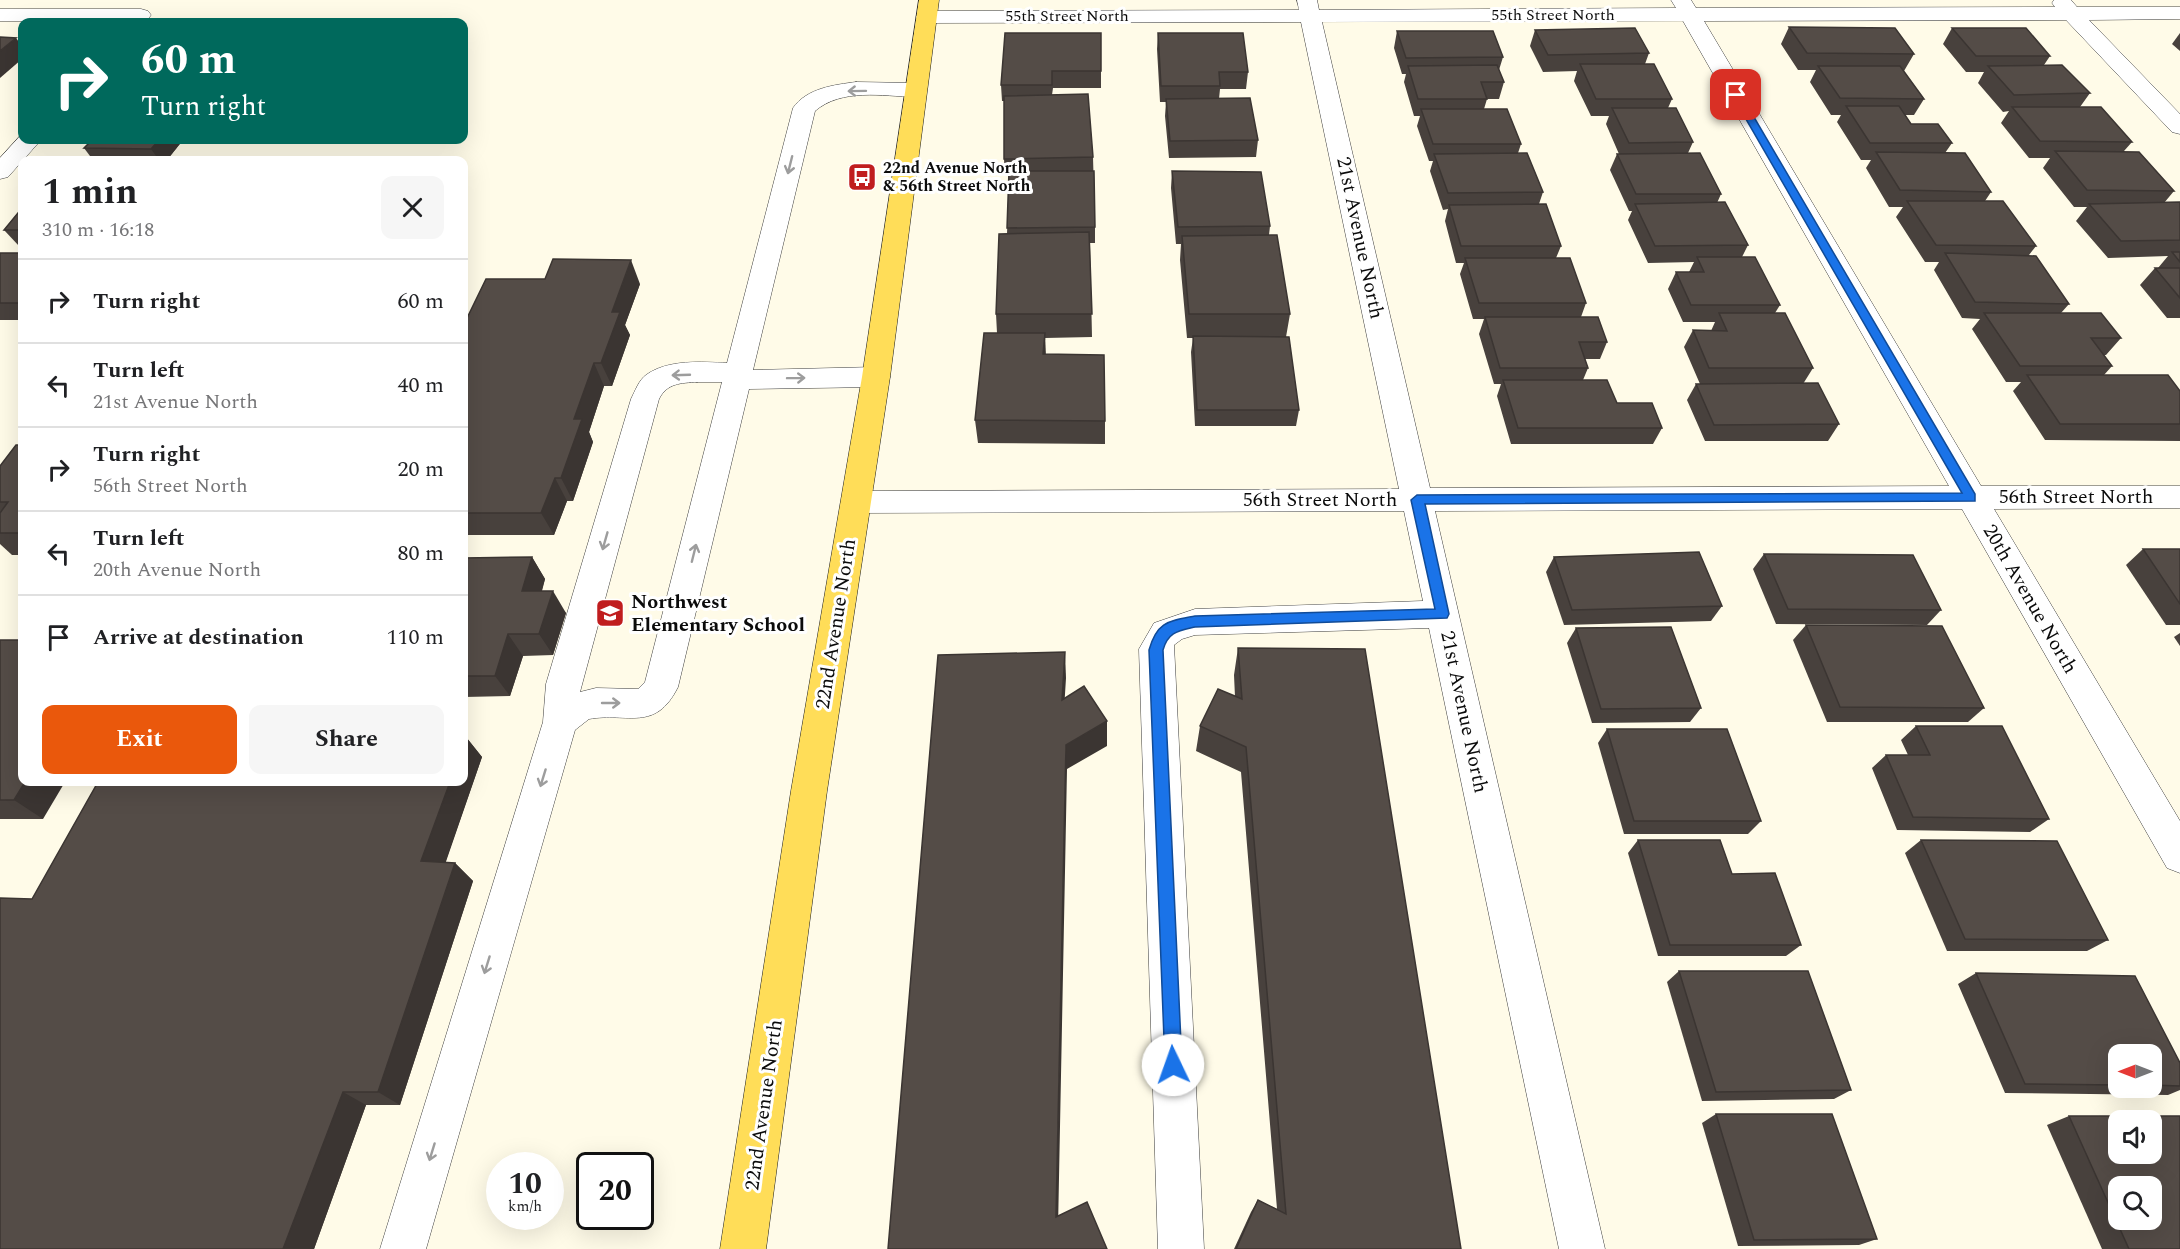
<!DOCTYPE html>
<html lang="en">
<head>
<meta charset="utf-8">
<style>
  body { margin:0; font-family:Spectral,serif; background:#f6f6f6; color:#202124; height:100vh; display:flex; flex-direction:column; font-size:22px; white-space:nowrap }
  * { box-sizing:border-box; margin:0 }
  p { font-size:20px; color:#757577 }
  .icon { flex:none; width:33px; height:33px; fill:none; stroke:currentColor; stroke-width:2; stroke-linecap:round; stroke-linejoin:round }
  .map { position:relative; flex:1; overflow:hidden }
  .drawer { position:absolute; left:18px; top:156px; width:450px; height:630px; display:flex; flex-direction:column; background:#fff; border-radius:12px; box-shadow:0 6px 24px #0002 }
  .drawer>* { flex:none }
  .guide { position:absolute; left:18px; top:18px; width:450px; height:126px; border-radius:12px; box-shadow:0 6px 24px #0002; background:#00695c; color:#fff; overflow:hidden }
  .needle { width:39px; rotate:270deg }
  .fabs { position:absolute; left:2108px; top:1044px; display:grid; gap:12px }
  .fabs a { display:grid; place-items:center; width:54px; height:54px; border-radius:12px; background:#fff; box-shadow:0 6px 24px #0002; font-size:30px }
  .speed { position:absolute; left:486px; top:1152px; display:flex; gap:12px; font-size:30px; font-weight:700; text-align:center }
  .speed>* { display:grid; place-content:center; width:78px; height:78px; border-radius:50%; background:#fff; box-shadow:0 6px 24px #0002; line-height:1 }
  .speed small { font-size:15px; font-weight:400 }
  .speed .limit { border:3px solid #111; border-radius:9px; background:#fff; color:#111 }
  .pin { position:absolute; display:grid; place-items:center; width:51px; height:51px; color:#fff; margin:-26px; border-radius:12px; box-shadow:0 3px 9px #0006 }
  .me { position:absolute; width:66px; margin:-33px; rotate:357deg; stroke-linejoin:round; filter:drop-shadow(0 0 4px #0008) }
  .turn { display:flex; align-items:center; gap:21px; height:126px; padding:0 24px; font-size:27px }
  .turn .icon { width:78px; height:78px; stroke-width:2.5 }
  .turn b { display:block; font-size:42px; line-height:51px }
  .round { display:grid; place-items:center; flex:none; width:63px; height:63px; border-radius:12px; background:#f6f6f6 }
  .headline { display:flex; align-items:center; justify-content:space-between; height:102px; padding:0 24px }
  h1 { font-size:36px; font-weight:700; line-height:45px }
  .button { display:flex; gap:12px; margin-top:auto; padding:12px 24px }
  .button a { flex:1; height:69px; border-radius:12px; background:#ea580c; color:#fff; font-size:24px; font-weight:700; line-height:69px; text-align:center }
  .button a+a { background:#f6f6f6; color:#202124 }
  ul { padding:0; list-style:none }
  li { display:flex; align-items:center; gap:18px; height:84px; padding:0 24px; border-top:2px solid #e0e0e0 }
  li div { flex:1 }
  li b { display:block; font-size:22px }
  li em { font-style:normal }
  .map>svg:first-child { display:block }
</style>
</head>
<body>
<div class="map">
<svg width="2180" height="1249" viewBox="0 0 2180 1249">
  <rect width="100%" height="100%" fill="#fffbe8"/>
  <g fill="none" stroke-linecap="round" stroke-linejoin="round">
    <!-- minor casing -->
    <g stroke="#3e3e3e" stroke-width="1">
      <g id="minor">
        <path d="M1297 0H1317L1319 10 1676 8 1671 0H1691L1696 8 2055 7 2052 3 2054 0H2071L2077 7H2180V19L2089 20 2180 114V134L2172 132 2066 20 1704 21 1981 486H2180V508L1994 509 2180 821V873L2167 868 1962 509 1435 511 1605 1249H1559L1429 628 1195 635 1182 639 1174 645 1204 1249H1158L1139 649 1154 623 1195 609 1423 601 1404 511 856 513 845 510 841 502 845 494 856 491 1399 489 1301 22 926 23 919 21 916 17 919 13 926 11 1299 10ZM1683 21 1949 486 1430 488 1322 22Z"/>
        <polygon points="0,9 141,9 148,11 151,15 148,19 141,21 0,21"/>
        <path d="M856 82 915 83 923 85 926 90 923 95 915 97C882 96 842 88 815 111L753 370 876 367 886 370 890 377 886 384 876 387 749 389 678 687C655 733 628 712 589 719L575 730 426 1249H380L543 722 546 684 631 399C635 391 639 380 646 375 668 359 702 362 727 363L793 108C807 88 834 85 856 82ZM697 382H722L645 682 638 689 596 688 580 692 659 399C667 383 681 383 697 382Z"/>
        <polygon points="21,135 22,140 41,140 8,177 0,179 0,158"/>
      </g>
    </g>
    <!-- major casing -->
    <g stroke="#1c1c1c" stroke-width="1">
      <polygon id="major" points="919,0 939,0 890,377 827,791 766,1249 720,1249 791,791 862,377"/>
    </g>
    <!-- minor -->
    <use href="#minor" fill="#fff" fill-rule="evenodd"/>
    <!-- major -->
    <use href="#major" fill="#ffdd58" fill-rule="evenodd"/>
  </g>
  <!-- wall -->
  <g fill="#48413d" fill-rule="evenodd">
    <polygon points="1789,27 1914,54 1904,71 1903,71 1924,99 1914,115 1905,115 1911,124 1952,143 1945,153 1991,192 1985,201 2036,246 2029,255 2069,304 2061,313 2121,338 2106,355 2104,355 2112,366 2104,375 2180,391 2180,441 2045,440 2013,391 2021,382 2006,382 1972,329 1980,319 1962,318 1934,270 1939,262 1925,262 1896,217 1903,207 1889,207 1866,168 1871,160 1861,160 1837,122 1841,115 1831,115 1810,82 1816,70 1798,70 1781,44"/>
    <polygon points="1952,28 2050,56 2044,65 2090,93 2080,107 2132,142 2124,151 2174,191 2164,203 2180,202 2180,318 2167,318 2140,285 2155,268 2158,268 2168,256 2108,258 2076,221 2087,207 2074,207 2043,168 2050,158 2029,158 2001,123 2009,111 2003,112 1978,83 1984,72 1966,72 1943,44"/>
    <polygon points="1535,30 1649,53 1645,64 1672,99 1668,108 1693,142 1688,153 1721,194 1717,203 1748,245 1742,257 1780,305 1775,313 1813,368 1803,384 1839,424 1828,441 1705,441 1687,400 1696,384 1700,384 1684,347 1693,330 1711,331 1715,322 1683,322 1668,289 1676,272 1689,272 1694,262 1648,263 1628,220 1632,211 1629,211 1610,170 1617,154 1619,154 1606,124 1609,116 1591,116 1574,81 1577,71 1543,72 1530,46"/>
    <polygon points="1397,31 1503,57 1499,70 1504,82 1499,99 1487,99 1484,109 1521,144 1518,153 1543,192 1539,204 1561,246 1556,258 1586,303 1581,317 1607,342 1600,359 1585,359 1588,368 1583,380 1617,403 1662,428 1653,444 1511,444 1497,396 1501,384 1494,384 1479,334 1484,319 1473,319 1460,274 1464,263 1456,263 1445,221 1448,209 1443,210 1430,171 1433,161 1429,161 1417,126 1420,116 1414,116 1404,82 1406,74 1402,74 1394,48"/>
    <polygon points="1101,33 1101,88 1053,88 1052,95 1093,157 1095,227 1095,243 1090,243 1092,337 1045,338 1045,354 1105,421 1105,444 978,443 975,420 997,333 996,314 1007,234 1009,175 1005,176 1004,159 1004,101 1002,101 1001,85"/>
    <polygon points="1158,33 1248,72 1246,89 1220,89 1219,99 1258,140 1256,157 1169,158 1165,116 1166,102 1160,102 1157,49"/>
    <polygon points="2180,33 2180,51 2172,44"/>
    <polygon points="183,140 167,160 93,160 84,148"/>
    <polygon points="1172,171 1270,226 1269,235 1290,314 1286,337 1299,410 1296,426 1195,426 1191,352 1193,338 1187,338 1180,260 1181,244 1176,244 1171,188"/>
    <polygon points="22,208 22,246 19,246 4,230"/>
    <rect x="0" y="253" width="22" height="67"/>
    <polygon points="640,284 625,325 630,335 612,386 604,386 589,432 593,442 573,501 567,501 554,535 464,535 464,318"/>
    <polygon points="22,445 22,555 12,555 0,544 0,466"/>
    <polygon points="2143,549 2180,549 2180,625 2166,625 2126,565"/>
    <polygon points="1764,554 1941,610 1927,625 1776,624 1753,569"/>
    <polygon points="532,557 545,579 542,591 566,613 553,655 523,656 510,696 464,697 464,558"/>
    <polygon points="1554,557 1722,606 1711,621 1564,625 1546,572"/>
    <polygon points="1806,625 1984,708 1968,722 1827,722 1793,640"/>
    <polygon points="1576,628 1701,708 1690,722 1592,723 1567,643"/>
    <polygon points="2180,633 2180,646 2174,637"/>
    <polygon points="0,640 43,819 0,819"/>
    <polygon points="1238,648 1461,1249 1234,1249 1251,1212 1258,1200 1277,1209 1241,772 1196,751 1200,726 1235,697 1234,675"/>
    <polygon points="1916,726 2049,819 2030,832 1897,830 1872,768 1886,755 1908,755 1901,740"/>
    <polygon points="1607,729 1761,821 1748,834 1624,834 1598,743"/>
    <polygon points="466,737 482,757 445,863 455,863 473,881 400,1105 366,1105 314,1249 0,1249 32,899"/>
    <polygon points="1638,840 1732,874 1801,945 1786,956 1658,956 1628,853"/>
    <polygon points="1921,840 2108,940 2087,951 1947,951 1905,853"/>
    <polygon points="1679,971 1851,1090 1834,1099 1702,1101 1667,982"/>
    <path d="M1976 973 2180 1063V1090L2168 1095 2005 1093 1958 984ZM2118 1054H2151V1088H2118Z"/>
    <polygon points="1716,1114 1877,1239 1859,1245 1738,1246 1702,1123"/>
    <polygon points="2069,1116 2180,1249 2102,1249 2047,1125"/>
  </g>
  <!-- shaded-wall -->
  <g fill="#3b3532">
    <polygon points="16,38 22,46 22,59 0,78 0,51"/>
    <polygon points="159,140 183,140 167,160 159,160 151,149"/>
    <polygon points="631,260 640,284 625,325 630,335 612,386 601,363 612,312"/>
    <polygon points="1045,333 1046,357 1043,354"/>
    <polygon points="594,363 604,386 589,432 593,442 573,501 561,478 574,419"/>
    <polygon points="555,478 567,501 554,535 541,513"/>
    <polygon points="532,557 545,579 535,613 522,591"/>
    <polygon points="553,591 566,613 553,655 539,634"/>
    <polygon points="508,634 523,656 510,696 495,676"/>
    <polygon points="1065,652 1066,678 1063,726 1062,700"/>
    <polygon points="1107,721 1107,746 1067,769 1058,1229 1056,1217 1066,745"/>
    <polygon points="466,737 482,757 440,879 421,861 450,782 464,782 464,743"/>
    <polygon points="25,782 65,782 43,819 14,800"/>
    <polygon points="455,863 473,881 400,1105 378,1092"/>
    <polygon points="343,1092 366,1105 314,1249 283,1249"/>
  </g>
  <!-- building -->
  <g fill="#544c47" stroke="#3b3532" stroke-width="1.5" fill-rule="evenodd">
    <polygon points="1789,27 1895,28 1914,54 1807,53"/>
    <polygon points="1635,28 1649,53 1548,55 1535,30"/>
    <polygon points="1952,28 2026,28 2050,56 1976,56"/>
    <polygon points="1397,31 1493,31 1503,57 1406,58"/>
    <polygon points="1005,33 1101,33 1101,71 1052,71 1052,85 1001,85"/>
    <polygon points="1158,33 1243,33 1248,72 1219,72 1220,86 1161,86"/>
    <polygon points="0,37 16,38 0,51"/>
    <polygon points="1580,64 1654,64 1672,99 1596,99"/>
    <polygon points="1497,65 1504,82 1481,82 1487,99 1418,99 1408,66"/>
    <polygon points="2062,65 2090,93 2014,95 1988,66"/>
    <polygon points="1818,66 1900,66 1924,99 1840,98"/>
    <polygon points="1088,94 1093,157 1004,159 1004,96"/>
    <polygon points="1250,98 1258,140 1170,141 1166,99"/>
    <polygon points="1846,106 1899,106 1911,124 1938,124 1952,143 1870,143"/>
    <polygon points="2012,107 2101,107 2132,142 2040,141"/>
    <polygon points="1612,108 1676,108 1693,142 1629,143"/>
    <polygon points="1421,109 1507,109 1521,144 1433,144"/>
    <polygon points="92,140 159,140 151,149 84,148"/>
    <polygon points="2055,151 2139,152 2174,191 2087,190"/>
    <polygon points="1876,152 1965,153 1991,192 1900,190"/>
    <polygon points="1527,153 1543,192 1448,193 1434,154"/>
    <polygon points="1700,153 1721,194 1636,194 1617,154"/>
    <polygon points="1009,171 1094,171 1095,227 1007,228"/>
    <polygon points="1172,171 1261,172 1270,226 1178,227"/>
    <polygon points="1907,201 2003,201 2036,246 1936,245"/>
    <polygon points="1725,202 1748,245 1655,246 1635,204"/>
    <polygon points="2180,202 2180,240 2121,241 2089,204"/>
    <polygon points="1546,204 1561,246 1461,246 1449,205"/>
    <polygon points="22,208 22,230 4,230"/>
    <polygon points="1089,232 1092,314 996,314 999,234"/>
    <polygon points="1277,235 1290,314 1189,314 1182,236"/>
    <polygon points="2172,252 2180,252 2180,262"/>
    <rect x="0" y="253" width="22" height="50"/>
    <polygon points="1945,253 2036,256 2069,304 1975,302"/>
    <polygon points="1697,257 1755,257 1780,305 1691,305 1676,272 1704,272"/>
    <polygon points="1465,258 1570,258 1586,303 1479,303"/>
    <polygon points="553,259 631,260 612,312 620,312 601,363 594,363 574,419 582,419 561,478 555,478 541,513 464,513 464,318 467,318 486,279 545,279"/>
    <polygon points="2155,268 2180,268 2180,298"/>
    <polygon points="1719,313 1785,313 1813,368 1709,368 1693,330 1727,331"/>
    <polygon points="1984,313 2101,313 2121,338 2091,338 2112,366 2020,366"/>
    <polygon points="1485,317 1598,317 1607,342 1579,342 1588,368 1500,368"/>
    <polygon points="984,333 1045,333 1043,354 1104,355 1105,421 975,420"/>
    <polygon points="1193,336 1289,337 1299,410 1197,410"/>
    <polygon points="2027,375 2168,375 2180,391 2180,424 2060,424"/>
    <polygon points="1503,380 1607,380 1617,403 1652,403 1662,428 1518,428"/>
    <polygon points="1818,383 1839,424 1714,425 1696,384"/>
    <polygon points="16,445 22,445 22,533 0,533 0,513 8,502 0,502 0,466"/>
    <polygon points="2143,549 2180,549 2180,604"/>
    <polygon points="1699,552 1722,606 1572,610 1554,557"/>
    <polygon points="1764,554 1913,555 1941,610 1788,609"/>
    <polygon points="532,557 522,591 553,591 539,634 508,634 495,676 464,676 464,558"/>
    <polygon points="1806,625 1942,626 1984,708 1840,707"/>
    <polygon points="1671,627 1701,708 1601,709 1576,628"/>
    <polygon points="0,640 22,640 22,782 25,782 14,800 0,800"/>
    <polygon points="1238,648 1365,649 1461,1249 1236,1249 1258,1200 1286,1214 1246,747 1200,726 1218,689 1242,699"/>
    <polygon points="1065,652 1062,700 1084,686 1107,721 1066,745 1056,1217 1087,1202 1107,1249 888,1249 938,655"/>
    <polygon points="1916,726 2002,726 2049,819 1913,817 1886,755 1930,755"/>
    <polygon points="1607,729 1727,729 1761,821 1634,821"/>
    <polygon points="98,782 450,782 421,861 455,863 378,1092 343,1092 283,1249 0,1249 0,898 32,899"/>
    <polygon points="1638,840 1720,840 1732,874 1775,873 1801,945 1670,945"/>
    <polygon points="1921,840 2057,841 2108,940 1965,939"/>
    <polygon points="1679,971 1808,971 1851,1090 1716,1092"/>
    <polygon points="1976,973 2135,976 2180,1063 2180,1086 2151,1085 2151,1054 2118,1054 2118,1085 2025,1084"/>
    <polygon points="1716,1114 1832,1114 1877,1239 1754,1240"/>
    <path d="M2069 1116H2180V1249H2129ZM2118 1120H2151V1154H2118ZM2118 1186H2151V1220H2118Z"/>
  </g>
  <!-- one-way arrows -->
  <defs><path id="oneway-shaft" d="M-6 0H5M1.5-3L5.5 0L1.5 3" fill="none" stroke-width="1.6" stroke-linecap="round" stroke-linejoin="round" transform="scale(1.5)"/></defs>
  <g stroke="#9d9d9d">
    <use href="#oneway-shaft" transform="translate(857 91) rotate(179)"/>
    <use href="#oneway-shaft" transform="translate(790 165) rotate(104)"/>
    <use href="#oneway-shaft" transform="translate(681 375) rotate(178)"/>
    <use href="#oneway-shaft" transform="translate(796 378) rotate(-1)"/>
    <use href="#oneway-shaft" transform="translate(605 541) rotate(106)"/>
    <use href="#oneway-shaft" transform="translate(694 553) rotate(-76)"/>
    <use href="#oneway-shaft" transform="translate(611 703)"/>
    <use href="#oneway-shaft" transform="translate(543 778) rotate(107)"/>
    <use href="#oneway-shaft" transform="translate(487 965) rotate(107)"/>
    <use href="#oneway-shaft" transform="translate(432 1152) rotate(107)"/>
  </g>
  <!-- route -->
  <path fill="#1a73e8" stroke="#114b97" stroke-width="1.5" d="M1733 93 1741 95 1975 494V501L1425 504 1449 614 1447 618 1195 627C1178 631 1168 632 1163 650L1182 1065 1180 1071 1173 1073 1167 1071 1165 1065 1149 650C1157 621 1169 621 1195 616L1435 609 1411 500 1417 495 1962 493 1732 95Z"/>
  <!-- icons -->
  <defs>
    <g id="bus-square" transform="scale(1.5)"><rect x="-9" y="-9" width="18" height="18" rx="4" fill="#c01d1e" stroke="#fff"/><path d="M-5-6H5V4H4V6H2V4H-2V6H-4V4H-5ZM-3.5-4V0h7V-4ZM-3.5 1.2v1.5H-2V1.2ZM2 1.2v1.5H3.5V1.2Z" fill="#fff"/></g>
    <g id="school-square" transform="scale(1.5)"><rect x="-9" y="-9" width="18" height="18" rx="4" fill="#c01d1e" stroke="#fff"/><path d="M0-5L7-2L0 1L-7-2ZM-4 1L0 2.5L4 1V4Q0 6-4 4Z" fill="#fff"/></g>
  </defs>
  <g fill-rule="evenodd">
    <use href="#bus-square" x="862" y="177"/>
    <use href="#school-square" x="610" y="613"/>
  </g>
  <g text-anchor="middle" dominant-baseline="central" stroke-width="6" stroke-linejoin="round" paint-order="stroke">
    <!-- far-street labels -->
    <g font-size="16" fill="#0b0b0b" stroke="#fff">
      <text x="1553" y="15">55th Street North</text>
      <text x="1067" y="16">55th Street North</text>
    </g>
    <!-- far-poi labels -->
    <g font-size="16" font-weight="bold" fill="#0b0b0b" stroke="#fff" text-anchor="start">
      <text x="883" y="168">22nd Avenue North<tspan x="883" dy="18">&amp; 56th Street North</tspan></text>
    </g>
    <!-- street labels -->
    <g font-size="20" fill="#0b0b0b" stroke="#fff">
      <text transform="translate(1360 238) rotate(78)">21st Avenue North</text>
      <text x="2076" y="497">56th Street North</text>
      <text x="1320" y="500">56th Street North</text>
      <text transform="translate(2030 599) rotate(60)">20th Avenue North</text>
      <text transform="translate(836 624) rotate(-81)">22nd Avenue North</text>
      <text transform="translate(1464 712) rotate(78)">21st Avenue North</text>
      <text transform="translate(764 1105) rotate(-82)">22nd Avenue North</text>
    </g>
    <!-- poi labels -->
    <g font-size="20" font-weight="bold" fill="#0b0b0b" stroke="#fff" text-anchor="start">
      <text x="631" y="602">Northwest<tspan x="631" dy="23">Elementary School</tspan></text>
    </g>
  </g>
</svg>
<div class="fabs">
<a><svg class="needle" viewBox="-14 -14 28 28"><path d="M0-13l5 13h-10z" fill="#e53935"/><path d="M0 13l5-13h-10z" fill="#757577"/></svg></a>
<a><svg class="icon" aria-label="sound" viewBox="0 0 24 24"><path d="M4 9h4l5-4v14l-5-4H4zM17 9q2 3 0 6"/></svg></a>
<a><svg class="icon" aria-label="search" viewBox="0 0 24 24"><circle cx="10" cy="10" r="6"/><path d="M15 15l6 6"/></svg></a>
</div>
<div class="speed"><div>10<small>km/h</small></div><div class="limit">20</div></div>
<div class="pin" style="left:1736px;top:95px;background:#d93025"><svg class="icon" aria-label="arrive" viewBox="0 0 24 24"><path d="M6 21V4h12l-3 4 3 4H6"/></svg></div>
<svg class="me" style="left:1173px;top:1065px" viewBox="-20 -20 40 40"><circle r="19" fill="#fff"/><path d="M0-13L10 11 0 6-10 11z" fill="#1a73e8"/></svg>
<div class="guide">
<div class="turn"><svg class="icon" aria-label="right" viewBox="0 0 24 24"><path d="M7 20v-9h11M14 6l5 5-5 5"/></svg><div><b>60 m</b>Turn right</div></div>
</div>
<section class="drawer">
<div class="headline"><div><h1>1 min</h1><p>310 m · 16:18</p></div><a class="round"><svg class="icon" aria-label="close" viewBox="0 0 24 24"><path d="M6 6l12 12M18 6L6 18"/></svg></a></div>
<ul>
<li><svg class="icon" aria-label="right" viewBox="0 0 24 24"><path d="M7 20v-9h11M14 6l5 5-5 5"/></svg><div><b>Turn right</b></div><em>60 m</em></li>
<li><svg class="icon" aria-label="left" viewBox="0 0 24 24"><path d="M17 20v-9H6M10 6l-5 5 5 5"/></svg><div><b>Turn left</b><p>21st Avenue North</p></div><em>40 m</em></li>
<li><svg class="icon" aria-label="right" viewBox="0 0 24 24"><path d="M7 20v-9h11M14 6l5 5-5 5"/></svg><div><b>Turn right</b><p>56th Street North</p></div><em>20 m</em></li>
<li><svg class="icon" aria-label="left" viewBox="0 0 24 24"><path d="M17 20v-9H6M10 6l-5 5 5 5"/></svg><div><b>Turn left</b><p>20th Avenue North</p></div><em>80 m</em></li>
<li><svg class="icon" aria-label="arrive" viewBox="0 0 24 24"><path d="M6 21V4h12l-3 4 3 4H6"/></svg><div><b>Arrive at destination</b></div><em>110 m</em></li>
</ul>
<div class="button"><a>Exit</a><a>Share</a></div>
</section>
</div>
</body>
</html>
